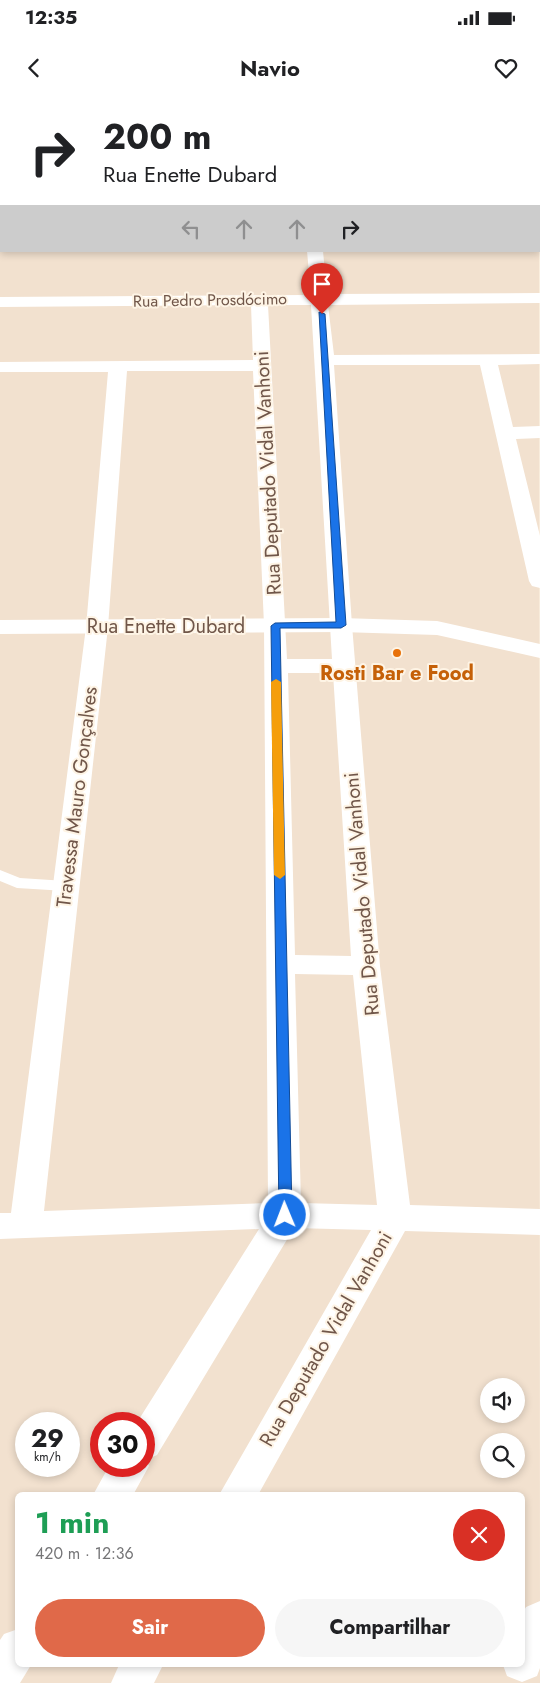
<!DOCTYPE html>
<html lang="pt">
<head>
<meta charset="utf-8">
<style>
  body { margin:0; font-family:Jost,sans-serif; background:#f6f6f6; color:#202124; height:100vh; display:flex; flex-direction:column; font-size:19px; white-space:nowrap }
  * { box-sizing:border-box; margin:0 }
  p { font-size:16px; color:#757577 }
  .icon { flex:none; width:28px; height:28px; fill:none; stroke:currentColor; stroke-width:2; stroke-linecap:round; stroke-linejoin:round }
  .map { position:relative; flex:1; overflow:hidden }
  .side { position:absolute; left:15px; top:1392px; width:510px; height:175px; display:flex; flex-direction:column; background:#fff; border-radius:8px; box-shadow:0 2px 8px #0003 }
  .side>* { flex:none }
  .hud { position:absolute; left:0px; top:0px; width:540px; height:152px; box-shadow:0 2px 8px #0003; background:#fff; color:#202124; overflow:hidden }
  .tools { position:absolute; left:480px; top:1278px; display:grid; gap:10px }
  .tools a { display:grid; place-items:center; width:45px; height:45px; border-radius:50%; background:#fff; box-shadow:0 2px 8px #0003; font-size:25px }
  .speed { position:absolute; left:15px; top:1312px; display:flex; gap:10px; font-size:25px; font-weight:700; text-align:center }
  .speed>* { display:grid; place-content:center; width:65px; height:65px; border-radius:50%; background:#fff; box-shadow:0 2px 8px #0003; line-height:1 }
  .speed small { font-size:12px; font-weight:400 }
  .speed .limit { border:8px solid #d22; background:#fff; color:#111 }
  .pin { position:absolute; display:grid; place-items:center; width:42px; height:42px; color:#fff; margin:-51px -21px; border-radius:50% 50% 50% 0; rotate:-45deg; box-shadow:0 0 5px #0007 }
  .pin .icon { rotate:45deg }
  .me { position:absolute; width:55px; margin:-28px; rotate:359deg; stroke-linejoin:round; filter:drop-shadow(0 0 4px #0008) }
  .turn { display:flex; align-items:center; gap:18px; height:105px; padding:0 20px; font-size:22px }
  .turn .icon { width:65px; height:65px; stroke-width:2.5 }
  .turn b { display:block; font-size:35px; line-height:42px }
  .lanes { display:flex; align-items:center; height:48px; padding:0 20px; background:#0003; justify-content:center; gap:25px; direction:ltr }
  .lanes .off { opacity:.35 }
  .round { display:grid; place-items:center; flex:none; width:52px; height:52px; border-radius:26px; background:#f6f6f6 }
  .summary { display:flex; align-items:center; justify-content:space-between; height:85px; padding:0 20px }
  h1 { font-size:30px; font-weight:700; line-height:38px; color:#1e9e55 }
  .action { display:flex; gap:10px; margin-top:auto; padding:10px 20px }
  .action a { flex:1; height:58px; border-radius:30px; background:#e06949; color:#fff; font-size:20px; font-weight:700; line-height:58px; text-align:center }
  .action a+a { background:#f6f6f6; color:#202124 }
  .status { display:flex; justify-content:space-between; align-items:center; height:35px; padding:0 25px; background:#fff; direction:ltr }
  .status svg { height:14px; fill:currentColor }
  header { display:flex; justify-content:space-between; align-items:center; height:65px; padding:0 20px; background:#fff; font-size:22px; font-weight:700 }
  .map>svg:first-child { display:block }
</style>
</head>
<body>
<div class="status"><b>12:35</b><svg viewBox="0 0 49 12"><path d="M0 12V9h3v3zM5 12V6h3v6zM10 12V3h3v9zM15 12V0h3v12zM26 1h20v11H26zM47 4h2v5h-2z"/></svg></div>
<header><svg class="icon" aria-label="back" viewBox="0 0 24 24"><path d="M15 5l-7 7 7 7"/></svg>Navio<svg class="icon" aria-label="heart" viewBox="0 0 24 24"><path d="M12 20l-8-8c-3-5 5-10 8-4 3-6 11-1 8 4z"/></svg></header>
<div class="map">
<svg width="540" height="1583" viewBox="0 0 540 1583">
  <rect width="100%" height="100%" fill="#fbf0e0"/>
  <!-- residential -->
  <path fill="#f2e1cf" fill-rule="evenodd" d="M539 71 540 1583H0V125L1 151H539ZM489 1286H516V1314H489ZM26 1324H69V1366H26ZM101 1324H144V1366H101ZM489 1341H516V1369H489ZM18 1395H522V1565H18Z"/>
  <!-- green -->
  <polygon fill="#d0e7c0" points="171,0 540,0 540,37 539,1"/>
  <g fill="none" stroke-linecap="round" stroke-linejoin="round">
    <!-- stream -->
    <g fill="#9cccd4" fill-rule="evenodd">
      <polygon points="539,56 540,57 540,61 539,60"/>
      <rect x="539" y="126" width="1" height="4"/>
    </g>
    <!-- lane -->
    <polygon fill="#fff" fill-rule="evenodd" points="0,770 20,778 66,781 72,782 74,786 72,790 66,791 17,788 0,781"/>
    <!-- street -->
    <g fill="#fff" fill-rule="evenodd">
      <rect x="539" y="67" width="1" height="8"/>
      <polygon points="539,106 540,107 540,117 539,116"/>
      <rect x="539" y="136" width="1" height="10"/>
      <path d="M307 151H323L327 194 540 193V203L328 205 334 255 540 254V264L498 265 513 327 540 326V338L516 339 540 436V488L532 486 529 481 480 265H334L352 525 380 866 410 1105 540 1109V1135L405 1131 258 1395H219L371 1130 294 1128 157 1355 146 1360 149 1366 133 1395H93L109 1366H144V1324H136L259 1129 0 1139V1113H11L86 527 108 272H0V262L253 260 251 205 0 207V197L311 195ZM268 205H311L332 559H287ZM127 271H253L264 525 268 1103 44 1111 108 527ZM288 573H333L351 856 295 855ZM295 874 353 875 377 1105 301 1103Z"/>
      <polygon points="540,1501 540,1568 537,1576 522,1582 507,1576 503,1565 522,1565 522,1514 526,1507"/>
      <polygon points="18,1529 18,1565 31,1565 20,1583 0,1583 0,1540 4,1534"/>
      <polygon points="119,1565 163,1565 154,1583 111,1583"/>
    </g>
    <!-- secondary -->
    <polygon fill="#fff" fill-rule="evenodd" points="341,518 437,521 540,544 540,558 437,535 341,532 0,534 0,520"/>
  </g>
  <!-- route -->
  <polygon fill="#1a73e8" stroke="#114b97" points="319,212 325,214 346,525 341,528 280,528 292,1115 290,1119 285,1121 281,1119 279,1115 271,526 275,523 336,522"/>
  <!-- slow -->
  <polygon fill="#f59e0b" points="276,579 281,582 285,775 280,779 274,775 271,582"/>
  <!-- markers -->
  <circle fill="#e8710a" stroke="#fef4e5" stroke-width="2" cx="397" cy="553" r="5"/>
  <g text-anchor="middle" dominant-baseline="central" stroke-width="4" stroke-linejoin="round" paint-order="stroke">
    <!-- far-street labels -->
    <g font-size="16" fill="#705649" stroke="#fef4e5">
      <text transform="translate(210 200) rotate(-1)">Rua Pedro Prosdócimo</text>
    </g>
    <!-- street labels -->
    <g font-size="20" fill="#705649" stroke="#fef4e5">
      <text transform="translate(268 373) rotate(-93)">Rua Deputado Vidal Vanhoni</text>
      <text x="166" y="526">Rua Enette Dubard</text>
      <text transform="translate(77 697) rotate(-83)">Travessa Mauro Gonçalves</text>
      <text transform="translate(362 794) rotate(-95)">Rua Deputado Vidal Vanhoni</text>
      <text transform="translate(326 1239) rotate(-60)">Rua Deputado Vidal Vanhoni</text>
    </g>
    <!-- food labels -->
    <g font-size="20" font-weight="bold" fill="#c56008" stroke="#fef4e5">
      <text x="397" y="573">Rosti Bar e Food</text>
    </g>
  </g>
</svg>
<div class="tools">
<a><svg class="icon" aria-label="sound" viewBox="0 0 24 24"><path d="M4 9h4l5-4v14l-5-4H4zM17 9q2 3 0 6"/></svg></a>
<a><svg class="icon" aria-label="search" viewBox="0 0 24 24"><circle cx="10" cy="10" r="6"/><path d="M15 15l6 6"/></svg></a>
</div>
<div class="speed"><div>29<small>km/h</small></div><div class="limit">30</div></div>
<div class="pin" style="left:322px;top:214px;background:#d93025"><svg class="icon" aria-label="arrive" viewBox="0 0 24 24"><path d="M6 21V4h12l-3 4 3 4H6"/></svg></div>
<svg class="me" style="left:285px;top:1115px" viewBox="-20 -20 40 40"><circle r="17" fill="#1a73e8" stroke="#fff" stroke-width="3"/><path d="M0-11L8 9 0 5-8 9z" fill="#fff"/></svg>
<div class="hud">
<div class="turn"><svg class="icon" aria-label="right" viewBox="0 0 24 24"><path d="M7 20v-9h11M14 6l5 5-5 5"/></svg><div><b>200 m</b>Rua Enette Dubard</div></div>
<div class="lanes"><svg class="icon off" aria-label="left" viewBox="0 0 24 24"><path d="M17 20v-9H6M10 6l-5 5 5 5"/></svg><svg class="icon off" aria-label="ahead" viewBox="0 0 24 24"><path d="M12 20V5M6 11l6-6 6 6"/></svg><svg class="icon off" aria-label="ahead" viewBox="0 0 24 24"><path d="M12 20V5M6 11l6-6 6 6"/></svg><svg class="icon" aria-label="right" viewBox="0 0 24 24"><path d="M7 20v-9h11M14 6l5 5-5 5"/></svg></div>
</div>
<section class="side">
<div class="summary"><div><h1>1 min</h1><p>420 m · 12:36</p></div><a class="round" style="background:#d93025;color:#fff"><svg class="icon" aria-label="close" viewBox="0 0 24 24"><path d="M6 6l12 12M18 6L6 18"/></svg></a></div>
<div class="action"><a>Sair</a><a>Compartilhar</a></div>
</section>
</div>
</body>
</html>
